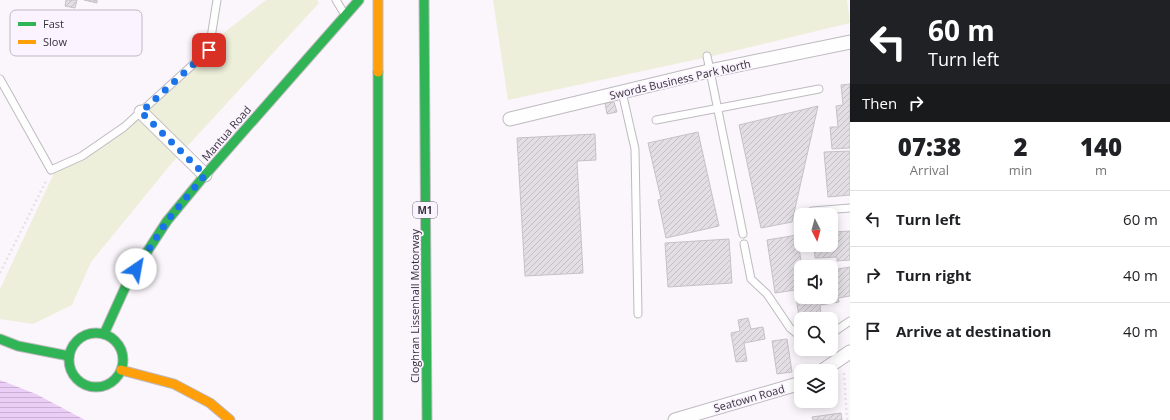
<!DOCTYPE html>
<html lang="en">
<head>
<meta charset="utf-8">
<style>
  body { margin:0; font-family:"Open Sans",sans-serif; background:#f2f2f2; color:#202124; height:100vh; display:flex; flex-direction:column; font-size:15px; white-space:nowrap }
  * { box-sizing:border-box; margin:0 }
  p { font-size:13px; color:#757577 }
  .icon { flex:none; width:22px; height:22px; fill:none; stroke:currentColor; stroke-width:2; stroke-linecap:round; stroke-linejoin:round }
  .map { position:relative; flex:1; overflow:hidden }
  .details { display:flex; flex-direction:column; background:#fff; width:320px }
  .details>* { flex:none }
  .banner { background:#202124; color:#fff; overflow:hidden }
  .needle { width:26px; rotate:174deg }
  .buttons { position:absolute; left:794px; top:208px; display:grid; gap:8px }
  .buttons a { display:grid; place-items:center; width:44px; height:44px; border-radius:8px; background:#fff; box-shadow:0 2px 10px #0003; font-size:20px }
  .pin { position:absolute; display:grid; place-items:center; width:34px; height:34px; color:#fff; margin:-17px; border-radius:8px; box-shadow:0 2px 6px #0006 }
  .me { position:absolute; width:44px; margin:-22px; rotate:33deg; stroke-linejoin:round; filter:drop-shadow(0 0 3px #0008) }
  .turn { display:flex; align-items:center; gap:14px; height:84px; padding:0 12px; font-size:18px }
  .turn .icon { width:52px; height:52px; stroke-width:2.5 }
  .turn b { display:block; font-size:28px; line-height:34px }
  .then { display:flex; align-items:center; height:38px; padding:0 12px; background:#0003; gap:8px; font-size:15px }
  .eta { display:flex; justify-content:space-evenly; align-items:center; height:68px; text-align:center }
  .eta b { font-size:24px; font-weight:800; line-height:28px }
  ul { padding:0; list-style:none }
  li { display:flex; align-items:center; gap:12px; height:56px; padding:0 12px; border-top:1px solid #e0e0e0 }
  li div { flex:1 }
  li b { display:block; font-size:15px }
  li em { font-style:normal }
  main { display:flex; flex:1; min-height:0 }
  .map>svg:first-child { display:block }
</style>
</head>
<body>
<main>
<div class="map">
<svg width="850" height="420" viewBox="0 0 850 420">
  <defs>
    <pattern id="water-rules" width="6" height="5" patternUnits="userSpaceOnUse"><rect width="6" height="5" fill="#ebcef5"/><path d="M0 2.5h6" fill="none" stroke="#cab1d3"/></pattern>
    <pattern id="building-hatch" width="6" height="6" patternUnits="userSpaceOnUse"><rect width="6" height="6" fill="#e2dee3"/><path d="M-1 1l2-2M0 6l6-6M5 7l2-2" fill="none" stroke="#c2bfc4"/></pattern>
  </defs>
  <rect width="100%" height="100%" fill="#faf6fc"/>
  <!-- grass -->
  <g fill="#edefda">
    <polygon points="266,0 317,0 319,3 171,164 91,262 72,305 33,324 0,319 0,289 55,171 132,121 216,39"/>
    <polygon points="493,0 847,0 850,23 717,55 508,100"/>
  </g>
  <!-- water -->
  <polygon fill="url(#water-rules)" points="0,380 36,394 85,420 0,420"/>
  <!-- building -->
  <g fill="url(#building-hatch)" stroke="#c5c1c7">
    <polygon points="66,0 77,0 75,8 65,6"/>
    <polygon points="84,0 97,0 97,3"/>
    <polygon points="850,84 850,148 832,149 830,127 838,127 836,106 843,105 841,85"/>
    <polygon points="614,102 617,112 607,114 605,103"/>
    <polygon points="818,106 792,222 761,228 739,125"/>
    <polygon points="698,132 719,226 666,238 658,200 661,199 648,143"/>
    <polygon points="595,134 596,160 577,161 583,273 525,276 517,138"/>
    <polygon points="850,151 850,195 828,197 824,152"/>
    <polygon points="834,228 835,232 850,231 850,260 837,261 837,257 815,258 814,245 831,245 831,229"/>
    <polygon points="797,235 802,267 801,267 801,297 831,297 831,270 850,267 850,296 838,298 839,302 820,305 821,314 799,317 795,290 775,293 767,240"/>
    <polygon points="729,239 732,283 668,287 665,243"/>
    <polygon points="748,318 751,329 763,327 765,339 744,343 747,361 736,362 731,333 740,331 738,320"/>
    <polygon points="787,339 792,372 777,374 772,341"/>
    <polygon points="841,413 842,420 813,420 812,417"/>
  </g>
  <g fill="none" stroke-linecap="round" stroke-linejoin="round">
    <!-- lane casing -->
    <g stroke="#bebabf" stroke-width="9">
      <g id="lane">
        <polyline points="336,0 345,15"/>
        <polyline points="707,56 743,234"/>
        <polyline points="0,79 51,170 82,156 124,127 209,50 217,0"/>
        <polyline points="622,92 635,149 638,314"/>
        <polyline points="656,120 819,89"/>
        <polyline points="812,211 850,208"/>
        <polyline points="744,244 751,279 767,294 790,328 801,337"/>
        <polyline points="831,334 850,321"/>
      </g>
    </g>
    <!-- street casing -->
    <g stroke="#bebabf" stroke-width="15">
      <g id="street">
        <polyline points="141,112 205,175"/>
        <polyline points="510,119 709,71 850,42"/>
        <polyline points="822,371 850,352"/>
        <polyline points="675,420 801,383"/>
      </g>
    </g>
    <!-- fast casing -->
    <g stroke="#bebabf" stroke-width="11">
      <g id="fast">
        <polyline points="424,0 427,420"/>
        <polyline points="378,72 378,420"/>
        <circle cx="96" cy="360" r="27"/>
        <polyline points="104,334 128,281 167,221 205,175 359,0"/>
        <polyline points="0,339 18,346 69,356"/>
      </g>
    </g>
    <!-- slow casing -->
    <g stroke="#bebabf" stroke-width="11">
      <g id="slow">
        <polyline points="378,0 378,72"/>
        <polyline points="121,370 174,384 210,403 230,420"/>
      </g>
    </g>
    <!-- path -->
    <g stroke="#e4e2e5" stroke-width="2.5" stroke-dasharray="2 3" stroke-linecap="butt">
      <polyline points="0,273 47,179"/>
      <polyline points="844,373 847,420"/>
    </g>
    <!-- lane -->
    <use href="#lane" stroke="#fefeff" stroke-width="7"/>
    <!-- street -->
    <use href="#street" stroke="#fefeff" stroke-width="13"/>
    <!-- fast -->
    <use href="#fast" stroke="#30b455" stroke-width="9"/>
    <!-- slow -->
    <use href="#slow" stroke="#ff9f0a" stroke-width="9"/>
  </g>
  <g fill="none" stroke-linecap="round" stroke-linejoin="round">
    <!-- route -->
    <polyline stroke="#1a73e8" stroke-width="7" stroke-dasharray="0 12.6" points="136,269 167,221 205,175 141,112 209,50"/>
  </g>
  <g text-anchor="middle" dominant-baseline="central" stroke-width="3.5" stroke-linejoin="round" paint-order="stroke">
    <!-- shield labels -->
    <rect fill="#fbf3ff" stroke="#716c74" stroke-width="1" x="413" y="202" width="24" height="16" rx="3"/>
    <g font-size="10" font-weight="bold" fill="#363238">
      <text x="425" y="210">M1</text>
    </g>
    <!-- street labels -->
    <g font-size="11" fill="#363238" stroke="#fbf3ff">
      <text transform="translate(680 79) rotate(-13)">Swords Business Park North</text>
      <text transform="translate(226 133) rotate(-49)">Mantua Road</text>
      <text transform="translate(414 306) rotate(-90)">Cloghran Lissenhall Motorway</text>
      <text transform="translate(749 398) rotate(-16)">Seatown Road</text>
    </g>
  </g>
  <!-- legend -->
  <rect x="10" y="10" width="132" height="46" rx="6" fill="#fbf3ff" stroke="#c0b9c3" stroke-width="1"/>
  <rect x="18" y="22" width="18" height="4" fill="#30b455"/>
  <rect x="18" y="40" width="18" height="4" fill="#ff9f0a"/>
  <g font-size="11" fill="#363238">
    <text x="43" y="28">Fast</text>
    <text x="43" y="46">Slow</text>
  </g>
</svg>
<div class="buttons">
<a><svg class="needle" viewBox="-14 -14 28 28"><path d="M0-13l5 13h-10z" fill="#e53935"/><path d="M0 13l5-13h-10z" fill="#757577"/></svg></a>
<a><svg class="icon" aria-label="sound" viewBox="0 0 24 24"><path d="M4 9h4l5-4v14l-5-4H4zM17 9q2 3 0 6"/></svg></a>
<a><svg class="icon" aria-label="search" viewBox="0 0 24 24"><circle cx="10" cy="10" r="6"/><path d="M15 15l6 6"/></svg></a>
<a><svg class="icon" aria-label="layers" viewBox="0 0 24 24"><path d="M12 4l9 5-9 5-9-5zM3 14l9 5 9-5"/></svg></a>
</div>
<div class="pin" style="left:209px;top:50px;background:#d93025"><svg class="icon" aria-label="arrive" viewBox="0 0 24 24"><path d="M6 21V4h12l-3 4 3 4H6"/></svg></div>
<svg class="me" style="left:136px;top:269px" viewBox="-20 -20 40 40"><circle r="19" fill="#fff"/><path d="M0-13L10 11 0 6-10 11z" fill="#1a73e8"/></svg>
</div>
<section class="details">
<div class="banner">
<div class="turn"><svg class="icon" aria-label="left" viewBox="0 0 24 24"><path d="M17 20v-9H6M10 6l-5 5 5 5"/></svg><div><b>60 m</b>Turn left</div></div>
<div class="then">Then<svg class="icon" aria-label="right" viewBox="0 0 24 24"><path d="M7 20v-9h11M14 6l5 5-5 5"/></svg></div>
</div>
<div class="eta">
<div><b>07:38</b><p>Arrival</p></div>
<div><b>2</b><p>min</p></div>
<div><b>140</b><p>m</p></div>
</div>
<ul>
<li><svg class="icon" aria-label="left" viewBox="0 0 24 24"><path d="M17 20v-9H6M10 6l-5 5 5 5"/></svg><div><b>Turn left</b></div><em>60 m</em></li>
<li><svg class="icon" aria-label="right" viewBox="0 0 24 24"><path d="M7 20v-9h11M14 6l5 5-5 5"/></svg><div><b>Turn right</b></div><em>40 m</em></li>
<li><svg class="icon" aria-label="arrive" viewBox="0 0 24 24"><path d="M6 21V4h12l-3 4 3 4H6"/></svg><div><b>Arrive at destination</b></div><em>40 m</em></li>
</ul>
</section>
</main>
</body>
</html>
